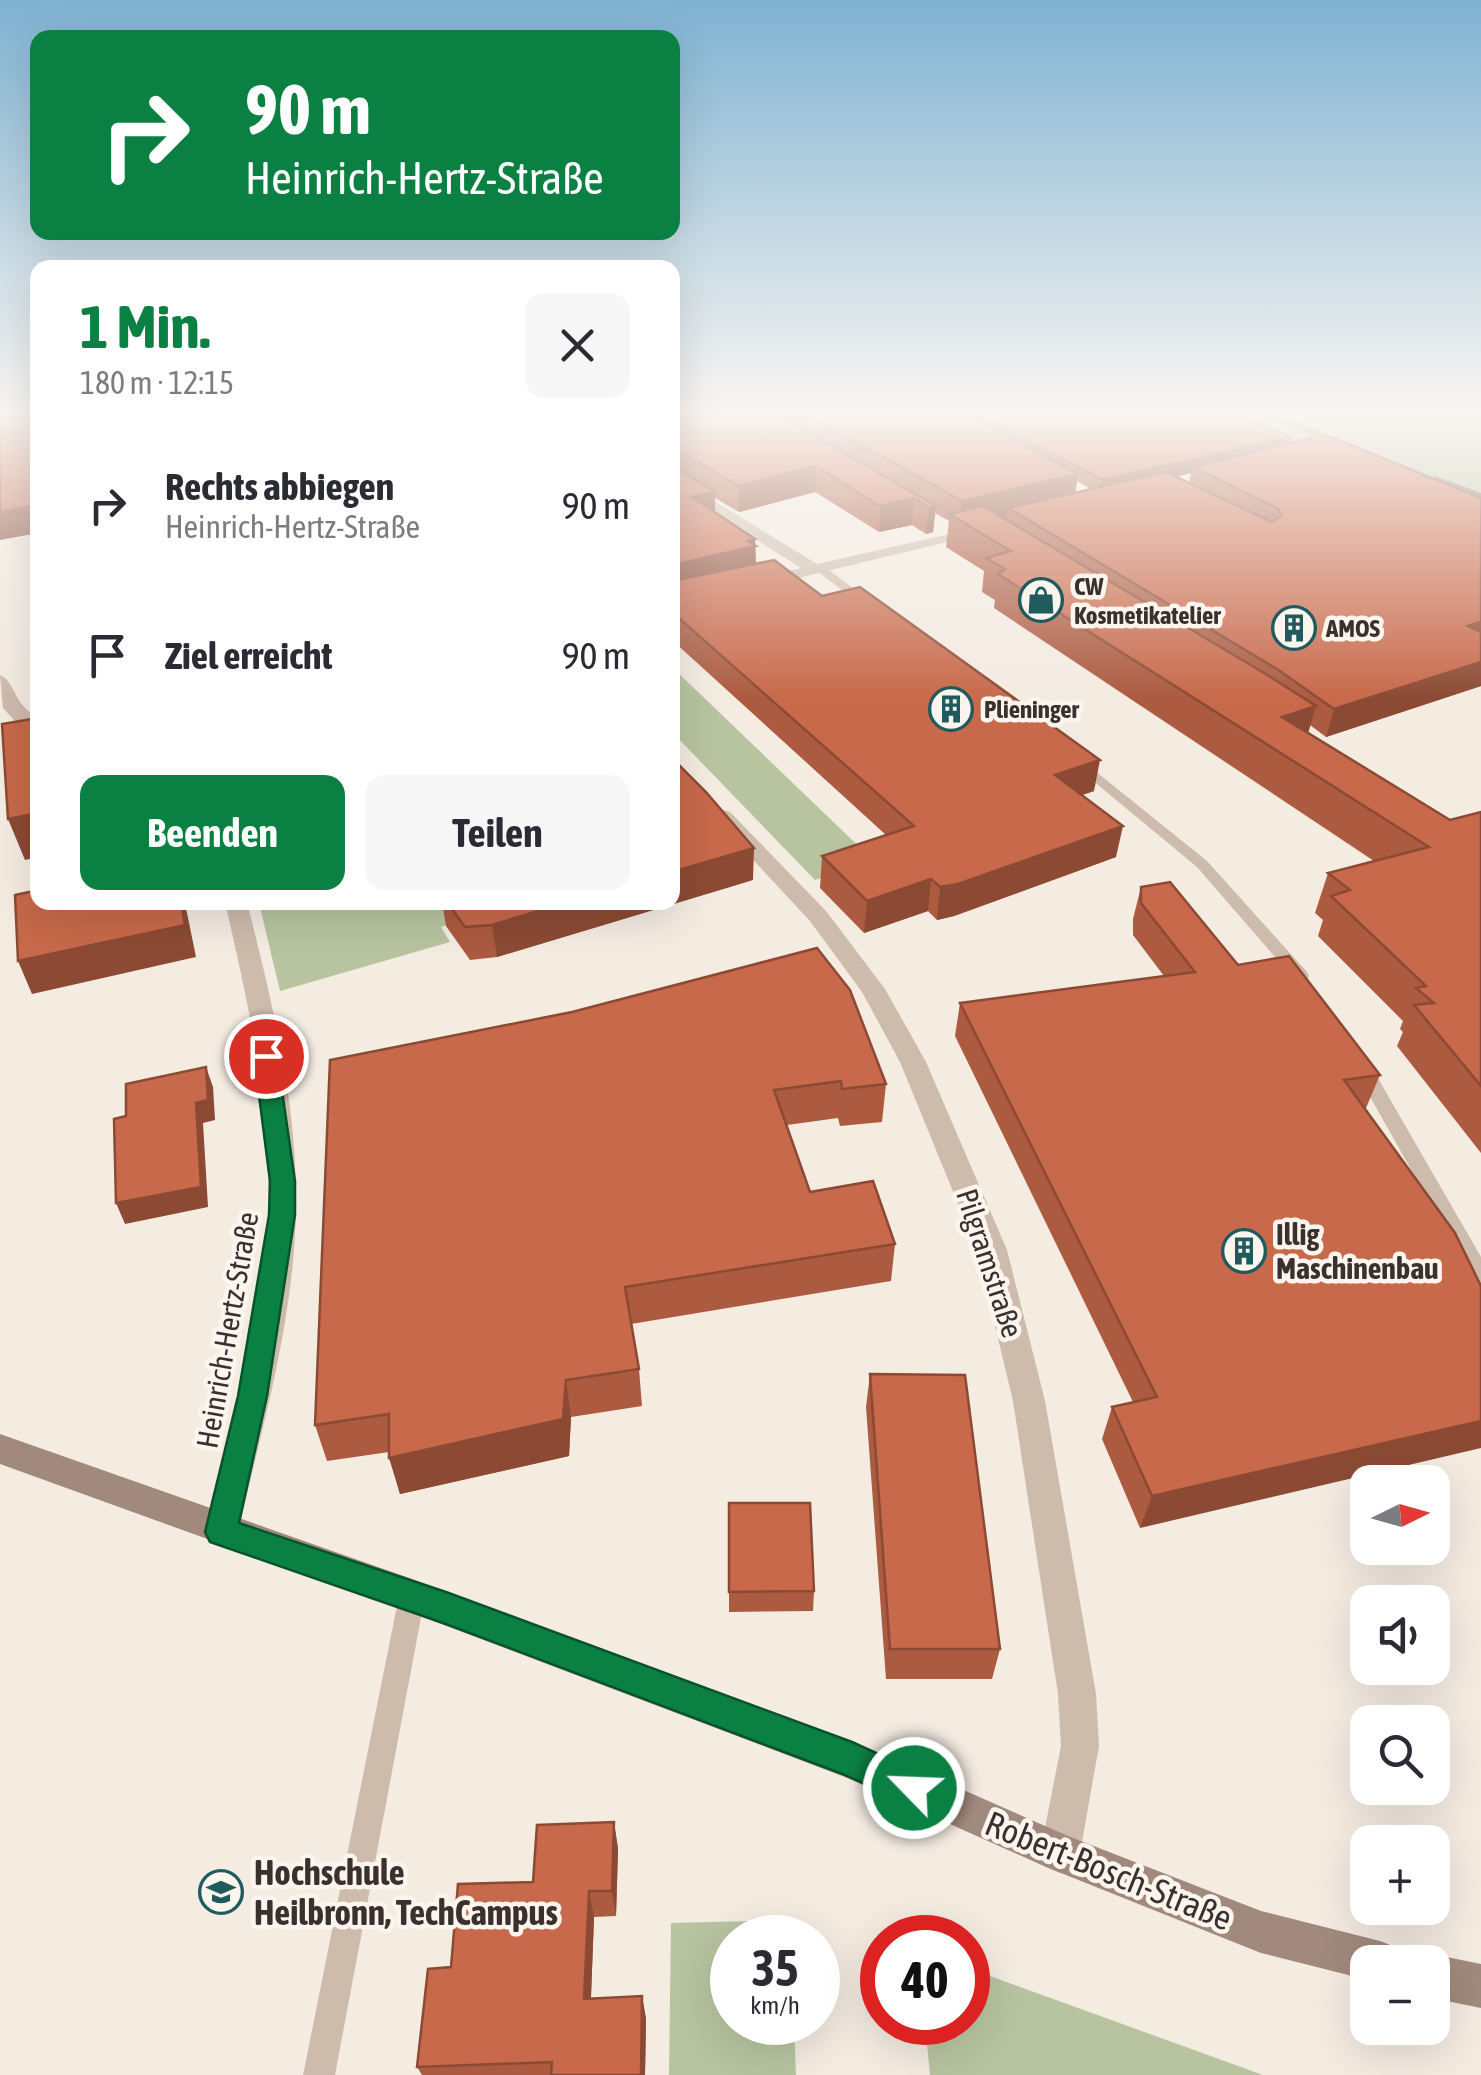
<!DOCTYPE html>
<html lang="de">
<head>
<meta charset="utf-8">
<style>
  body { margin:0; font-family:"Asap Condensed",sans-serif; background:#f7f7f7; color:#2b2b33; height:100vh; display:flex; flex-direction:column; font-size:38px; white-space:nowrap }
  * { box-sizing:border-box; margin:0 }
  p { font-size:32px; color:#7c7c81 }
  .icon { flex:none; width:55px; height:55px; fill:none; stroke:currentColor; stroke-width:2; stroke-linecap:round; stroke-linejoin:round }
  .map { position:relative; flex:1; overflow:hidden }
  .panel { position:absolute; left:30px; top:260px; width:650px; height:650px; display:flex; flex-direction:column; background:#fff; border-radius:20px; box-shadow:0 10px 40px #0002 }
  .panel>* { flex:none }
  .hud { position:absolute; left:30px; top:30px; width:650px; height:210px; border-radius:20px; box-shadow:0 10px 40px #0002; background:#0b8043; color:#fff; overflow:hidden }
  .needle { width:65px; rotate:85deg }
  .buttons { position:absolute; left:1350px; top:1465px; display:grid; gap:20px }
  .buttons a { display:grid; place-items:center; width:100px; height:100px; border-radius:20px; background:#fff; box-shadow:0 10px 40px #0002; font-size:50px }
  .speed { position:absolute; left:710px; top:1915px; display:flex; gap:20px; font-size:50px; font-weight:700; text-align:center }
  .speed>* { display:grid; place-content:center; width:130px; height:130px; border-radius:50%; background:#fff; box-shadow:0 10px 40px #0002; line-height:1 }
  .speed small { font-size:25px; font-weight:400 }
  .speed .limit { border:15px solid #d22; background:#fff; color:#111 }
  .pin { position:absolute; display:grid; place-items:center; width:85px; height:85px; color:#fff; margin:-42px; border:5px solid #fff; border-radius:50%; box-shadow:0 2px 10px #0007 }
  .me { position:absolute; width:110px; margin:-55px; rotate:294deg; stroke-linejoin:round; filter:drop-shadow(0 0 8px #0008) }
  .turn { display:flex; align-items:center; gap:35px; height:210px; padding:0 50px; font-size:45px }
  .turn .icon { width:130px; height:130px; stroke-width:2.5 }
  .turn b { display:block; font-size:70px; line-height:85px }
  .round { display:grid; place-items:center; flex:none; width:105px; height:105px; border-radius:20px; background:#f7f7f7 }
  .overview { display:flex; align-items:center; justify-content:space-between; height:170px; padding:0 50px }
  h1 { font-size:60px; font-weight:700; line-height:75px; color:#0b8043 }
  .action { display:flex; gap:20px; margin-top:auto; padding:20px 50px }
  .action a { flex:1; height:115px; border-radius:20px; background:#0b8043; color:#fff; font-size:40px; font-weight:700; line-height:115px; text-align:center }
  .action a+a { background:#f7f7f7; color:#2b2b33 }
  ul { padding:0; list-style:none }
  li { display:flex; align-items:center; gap:30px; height:150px; padding:0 50px }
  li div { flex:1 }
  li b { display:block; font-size:38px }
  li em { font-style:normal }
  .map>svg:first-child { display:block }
</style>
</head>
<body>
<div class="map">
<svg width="1481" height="2075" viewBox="0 0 1481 2075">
  <rect width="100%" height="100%" fill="#f4ebe1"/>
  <!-- green -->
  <g fill="#b8c4a0">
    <polygon points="1210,409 1481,409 1481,519"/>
    <polygon points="672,667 874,861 815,880 673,733"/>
    <polygon points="259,903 447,903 470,917 441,927 450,942 280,991"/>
    <polygon points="790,1920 791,1937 732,1938 732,2022 794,2023 796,2075 669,2075 671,1923"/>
    <polygon points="968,1968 1263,2075 930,2075 925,2023 968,2022"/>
  </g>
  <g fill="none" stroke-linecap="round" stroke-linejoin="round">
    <!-- lane -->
    <g fill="#cdbbac" fill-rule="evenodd">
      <polygon points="1414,409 1423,409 1434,421 1414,438 1346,448 1341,445 1401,435 1364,422 1364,418 1367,417 1410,432 1424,421"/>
      <polygon points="817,567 825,567 870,601 870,605 862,605 817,571"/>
      <polygon points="1079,758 1207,861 1307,972 1309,976 1307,980 1295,980 1197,867 1074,765 1074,759"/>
      <polygon points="1363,1062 1372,1068 1481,1257 1481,1284 1474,1282 1354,1068"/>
      <polygon points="412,1584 421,1588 425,1596 335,2075 303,2075 399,1596 403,1588"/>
    </g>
    <!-- street -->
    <g fill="#cdbbac" fill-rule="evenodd">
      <polygon points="672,475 817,564 976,528 984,533 761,587 753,582 755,579 801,568 672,486"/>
      <path d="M0 675C16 682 12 704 38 717V730L15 721 3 708Z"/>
      <polygon points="723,810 730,812 826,911 885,989 926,1062 1007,1250 1045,1401 1096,1694 1099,1746 1080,1853 1074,1867 1060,1873 1046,1867 1040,1853 1061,1746 1058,1694 1013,1401 977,1250 900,1062 862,992 810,921 716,820 713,816 716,812"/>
      <path d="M225 902H247C272 1002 298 1106 296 1210 294 1319 263 1425 238 1531L233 1542 221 1547 209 1542 204 1531C230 1426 263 1320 268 1211 272 1107 248 1003 225 902Z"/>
    </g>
    <!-- secondary -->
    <g fill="#a18a7d" fill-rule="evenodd">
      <polygon points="0,1434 412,1579 852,1741 1068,1836 1261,1911 1380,1941 1395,1947 1401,1962 1368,1962 1368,1980 1261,1953 1046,1867 845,1777 412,1613 0,1464"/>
      <polygon points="1432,1954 1481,1964 1481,2008 1432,1998 1432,1962 1416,1962"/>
    </g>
    <!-- primary -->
    <g fill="#7d675c" fill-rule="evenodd">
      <polygon points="1248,409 1265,409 1362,448 1350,451"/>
      <polygon points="1435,476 1481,493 1481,502 1430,483 1428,480"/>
    </g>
  </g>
  <!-- wall -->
  <g fill="#ac5a40" fill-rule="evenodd">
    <path d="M672 409H1228L1290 443 1481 498V686L1326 737 1310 725 1308 732 1450 820 1481 812V1153L1397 1046 1403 1032 1400 1029 1403 1021 1318 936 1323 920 1315 913 1328 873 1374 861 994 608 995 600 982 592 984 571 946 547 949 521 935 513 933 532 926 534 912 525 879 532 815 492 739 512 715 498V513L755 539 756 564 822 596 1094 791 1082 795 1116 857 954 916 937 920 928 911 864 933 820 888 822 856 886 835 672 640ZM1191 473 1189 483 1176 477ZM1077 481 1091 489 1075 493Z"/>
    <polygon points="753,880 497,957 470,960 446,926 442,902 672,902"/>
    <polygon points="1141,887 1380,1075 1366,1108 1140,1528 1102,1439 1112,1407 1133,1402 955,1036 960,1003 1164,976 1133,935 1133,919"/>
    <polygon points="850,990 886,1084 882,1122 840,1126 838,1118 787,1125 810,1192 895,1244 891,1281 631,1324 639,1369 642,1406 571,1417 569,1456 400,1494 389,1452 327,1461 315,1425"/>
    <polygon points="870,1374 1000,1649 992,1679 886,1679 866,1407"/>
    <polygon points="729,1503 814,1591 813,1611 729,1612"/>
    <polygon points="614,1822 618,1849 616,1916 594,1917 591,1998 642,1996 646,2019 645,2075 422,2075 417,2067 451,1967 533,1882"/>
  </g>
  <!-- shaded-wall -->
  <g fill="#8c4a34">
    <polygon points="1291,437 1288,451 1193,467 1191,473 1101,494 1103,480"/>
    <polygon points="816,466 815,492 739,512 739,486"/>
    <polygon points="1078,474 1074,500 1008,508 1007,516 968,525 960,520 962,501"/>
    <polygon points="715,492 715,518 692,497"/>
    <polygon points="914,498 912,525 879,532 880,506"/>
    <polygon points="38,505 38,533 0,540 0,512"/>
    <polygon points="936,506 933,532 926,534 929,508"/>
    <polygon points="755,539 756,574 672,593 672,565"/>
    <polygon points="1481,622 1481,645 1468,626"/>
    <polygon points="1481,662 1481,686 1326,737 1334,709"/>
    <polygon points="1316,706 1305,744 1282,717"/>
    <polygon points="1100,760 1094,791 1050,806 1055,775"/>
    <polygon points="38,813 38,857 25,860 8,819"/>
    <polygon points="1123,826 1116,857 954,916 937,920 940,887"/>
    <polygon points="754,848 753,880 497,957 492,925 568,902 672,902 672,872"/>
    <polygon points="931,879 928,911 864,933 867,901"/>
    <polygon points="181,902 184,902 187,913 196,957 32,994 18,961"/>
    <polygon points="206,1067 213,1087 215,1120 203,1123 208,1207 125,1224 116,1203 196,1103"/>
    <polygon points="566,1380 571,1417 569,1456 400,1494 389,1458"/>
    <polygon points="1481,1421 1481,1448 1140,1528 1152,1496"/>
    <polygon points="614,1822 618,1849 616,1916 612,1891"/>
    <polygon points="589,1891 594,1917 590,2021 584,1999"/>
    <polygon points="642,1996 646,2019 645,2075 641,2075"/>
  </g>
  <!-- building -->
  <g fill="#c8694b" stroke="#8c4a34" stroke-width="2.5">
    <polygon points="0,409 38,409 38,505 0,512"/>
    <polygon points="672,409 767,409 936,506 929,508 914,498 880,506 816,466 739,486 672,447"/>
    <polygon points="798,409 956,409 1078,474 962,501"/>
    <polygon points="967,409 1228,409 1291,437 1103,480"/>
    <polygon points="1314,437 1331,437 1481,498 1481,622 1468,626 1481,632 1481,662 1334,709 1277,669 1008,508 1166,472 1272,522 1282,515 1277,508 1193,467"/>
    <polygon points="672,466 715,492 692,497 755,539 748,541 756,546 672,565"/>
    <polygon points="983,506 1264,673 1316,706 1282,717 1450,820 1481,812 1481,1086 1414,1005 1434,1003 1416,988 1426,986 1331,896 1350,890 1328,873 1429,847 998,574 1005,569 986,558 1011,551 949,514"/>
    <polygon points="774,560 822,596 860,587 1100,760 1055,775 1123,826 958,884 940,887 931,879 867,901 822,856 914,826 672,612 672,581"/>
    <polygon points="38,718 38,813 8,819 2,724"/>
    <polygon points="672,758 706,792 754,848 672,872"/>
    <polygon points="1170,882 1238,965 1289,956 1380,1075 1344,1080 1455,1233 1481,1286 1481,1421 1152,1496 1112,1407 1157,1397 960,1003 1195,972 1141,903 1141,887"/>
    <polygon points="38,890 38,902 181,902 185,925 18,961 15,895"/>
    <polygon points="447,902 568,902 492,925 465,927"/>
    <polygon points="817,948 850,990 886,1084 842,1089 841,1081 774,1090 810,1192 873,1181 895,1244 625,1287 639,1369 566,1380 563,1419 389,1458 389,1414 315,1425 330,1060 572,1012"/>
    <polygon points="206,1067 208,1100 196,1103 201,1187 116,1203 114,1119 126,1116 126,1084"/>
    <polygon points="870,1374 965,1375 1000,1649 890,1649"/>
    <polygon points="729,1503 810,1503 814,1591 729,1592"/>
    <polygon points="614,1822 612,1891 589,1891 584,1999 642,1996 641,2075 551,2075 552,2062 417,2067 428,1969 451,1967 458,1884 533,1882 537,1825"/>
  </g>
  <!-- sky -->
  <linearGradient id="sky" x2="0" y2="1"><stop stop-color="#7eb2d2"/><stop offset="0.59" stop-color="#faf6f2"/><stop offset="1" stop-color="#faf6f2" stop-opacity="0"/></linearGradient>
  <rect width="1481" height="699" fill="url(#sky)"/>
  <!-- route -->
  <polygon fill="#0b8043" stroke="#07532c" stroke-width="2.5" points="266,1048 277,1056 295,1181 295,1215 267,1396 239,1523 446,1592 852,1742 926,1776 932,1788 926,1801 914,1806 845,1775 446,1624 210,1542 205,1532 238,1396 269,1215 270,1181 254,1056"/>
  <!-- icons -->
  <defs>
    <g id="shop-ring" transform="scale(2.25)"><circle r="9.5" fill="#fbf5ee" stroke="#1f5a5e" stroke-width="1.5"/><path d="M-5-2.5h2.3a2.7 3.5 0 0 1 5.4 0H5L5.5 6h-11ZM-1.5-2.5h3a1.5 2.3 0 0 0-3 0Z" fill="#1f5a5e"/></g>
    <g id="building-ring" transform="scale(2.25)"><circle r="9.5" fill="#fbf5ee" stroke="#1f5a5e" stroke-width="1.5"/><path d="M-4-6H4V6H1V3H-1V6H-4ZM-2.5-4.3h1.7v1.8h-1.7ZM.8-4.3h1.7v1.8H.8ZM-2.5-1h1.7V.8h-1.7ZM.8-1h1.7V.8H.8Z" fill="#1f5a5e"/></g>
    <g id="university-ring" transform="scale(2.25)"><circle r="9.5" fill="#fbf5ee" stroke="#1f5a5e" stroke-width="1.5"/><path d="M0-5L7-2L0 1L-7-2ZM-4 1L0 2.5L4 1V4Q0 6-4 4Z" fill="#1f5a5e"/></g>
  </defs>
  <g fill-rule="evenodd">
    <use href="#shop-ring" x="1041" y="600"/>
    <use href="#building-ring" x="1294" y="628"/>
    <use href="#building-ring" x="951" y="709"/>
    <use href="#building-ring" x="1244" y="1251"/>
    <use href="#university-ring" x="221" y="1892"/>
  </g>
  <g text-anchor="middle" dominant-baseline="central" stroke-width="9" stroke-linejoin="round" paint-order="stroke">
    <!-- far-poi labels -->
    <g font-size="25" font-weight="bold" fill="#3b302b" stroke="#fbf5ee" text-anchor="start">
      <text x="1074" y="586">CW<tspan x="1074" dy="29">Kosmetikatelier</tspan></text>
      <text x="1326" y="628">AMOS</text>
      <text x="984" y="709">Plieninger</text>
    </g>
    <!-- poi labels -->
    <g font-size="30" font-weight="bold" fill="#3b302b" stroke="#fbf5ee" text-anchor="start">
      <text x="1276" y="1234">Illig<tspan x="1276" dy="34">Maschinenbau</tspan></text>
    </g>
    <!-- street labels -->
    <g font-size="30" fill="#3b302b" stroke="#fbf5ee">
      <text transform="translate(990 1263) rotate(72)">Pilgramstraße</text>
      <text transform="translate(227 1330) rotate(-80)">Heinrich-Hertz-Straße</text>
    </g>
    <!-- near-street labels -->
    <g font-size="35" fill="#3b302b" stroke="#fbf5ee">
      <text transform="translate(1109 1870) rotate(22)">Robert-Bosch-Straße</text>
    </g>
    <!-- near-poi labels -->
    <g font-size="35" font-weight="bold" fill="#3b302b" stroke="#fbf5ee" text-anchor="start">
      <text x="254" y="1872">Hochschule<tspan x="254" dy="40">Heilbronn, TechCampus</tspan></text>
    </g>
  </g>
</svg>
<div class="buttons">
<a><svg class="needle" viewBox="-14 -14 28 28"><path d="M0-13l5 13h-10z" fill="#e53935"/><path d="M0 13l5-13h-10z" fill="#7c7c81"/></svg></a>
<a><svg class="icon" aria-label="sound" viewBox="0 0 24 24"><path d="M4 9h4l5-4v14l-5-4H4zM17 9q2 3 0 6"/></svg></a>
<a><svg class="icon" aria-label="search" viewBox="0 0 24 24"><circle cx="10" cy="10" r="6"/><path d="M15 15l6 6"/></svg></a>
<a>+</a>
<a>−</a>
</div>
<div class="speed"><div>35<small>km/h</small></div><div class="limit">40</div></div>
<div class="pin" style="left:266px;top:1056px;background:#d93025"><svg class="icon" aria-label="arrive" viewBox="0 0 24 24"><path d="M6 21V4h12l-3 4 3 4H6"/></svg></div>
<svg class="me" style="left:914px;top:1788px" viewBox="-20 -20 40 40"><circle r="17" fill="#0b8043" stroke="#fff" stroke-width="3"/><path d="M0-11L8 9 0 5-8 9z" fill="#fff"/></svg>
<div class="hud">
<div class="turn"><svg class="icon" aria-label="right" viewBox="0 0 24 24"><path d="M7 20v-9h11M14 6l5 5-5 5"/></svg><div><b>90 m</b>Heinrich-Hertz-Straße</div></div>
</div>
<section class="panel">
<div class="overview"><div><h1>1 Min.</h1><p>180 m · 12:15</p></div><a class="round"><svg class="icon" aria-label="close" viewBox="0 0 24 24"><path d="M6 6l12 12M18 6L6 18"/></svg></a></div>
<ul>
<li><svg class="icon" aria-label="right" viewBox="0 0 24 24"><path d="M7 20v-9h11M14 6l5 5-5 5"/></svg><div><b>Rechts abbiegen</b><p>Heinrich-Hertz-Straße</p></div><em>90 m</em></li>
<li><svg class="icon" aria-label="arrive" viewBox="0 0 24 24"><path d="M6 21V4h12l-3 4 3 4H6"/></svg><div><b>Ziel erreicht</b></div><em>90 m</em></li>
</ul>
<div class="action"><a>Beenden</a><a>Teilen</a></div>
</section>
</div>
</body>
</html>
